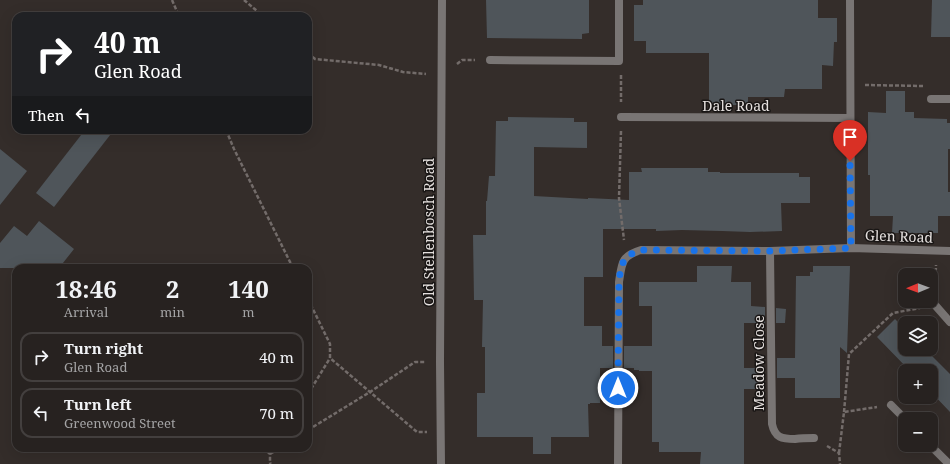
<!DOCTYPE html>
<html lang="en">
<head>
<meta charset="utf-8">
<style>
  body { margin:0; font-family:"Noto Serif",serif; background:#332f2d; color:#f1f3f6; height:100vh; display:flex; flex-direction:column; font-size:15px; white-space:nowrap }
  * { box-sizing:border-box; margin:0 }
  p { font-size:13px; color:#a4a4a5 }
  .icon { flex:none; width:22px; height:22px; fill:none; stroke:currentColor; stroke-width:2; stroke-linecap:round; stroke-linejoin:round }
  .map { position:relative; flex:1; overflow:hidden }
  .sheet { position:absolute; left:12px; top:264px; width:300px; height:188px; display:flex; flex-direction:column; background:#272220; border-radius:12px; box-shadow:0 4px 16px #0002,0 0 0 1px #433f3e }
  .sheet>* { flex:none }
  .banner { position:absolute; left:12px; top:12px; width:300px; height:122px; border-radius:12px; box-shadow:0 4px 16px #0002,0 0 0 1px #433f3e; background:#202124; color:#fff; overflow:hidden }
  .needle { width:26px; rotate:269deg }
  .buttons { position:absolute; left:898px; top:268px; display:grid; gap:8px }
  .buttons a { display:grid; place-items:center; width:40px; height:40px; border-radius:8px; background:#272220; box-shadow:0 4px 16px #0002,0 0 0 1px #433f3e; font-size:20px }
  .pin { position:absolute; display:grid; place-items:center; width:34px; height:34px; color:#fff; margin:-41px -17px; border-radius:50% 50% 50% 0; rotate:-45deg; box-shadow:0 0 4px #0007 }
  .pin .icon { rotate:45deg }
  .me { position:absolute; width:44px; margin:-22px; rotate:0deg; stroke-linejoin:round; filter:drop-shadow(0 0 3px #0008) }
  .turn { display:flex; align-items:center; gap:14px; height:84px; padding:0 16px; font-size:18px }
  .turn .icon { width:52px; height:52px; stroke-width:2.5 }
  .turn b { display:block; font-size:28px; line-height:34px }
  .then { display:flex; align-items:center; height:38px; padding:0 16px; background:#0003; gap:8px; font-size:15px }
  .eta { display:flex; justify-content:space-evenly; align-items:center; height:68px; text-align:center }
  .eta b { font-size:24px; font-weight:700; line-height:28px }
  ul { padding:0; list-style:none }
  li { display:flex; align-items:center; gap:12px; height:50px; margin:0 8px 6px; padding:0 8px; border:2px solid #433f3e; border-radius:12px }
  li div { flex:1 }
  li b { display:block; font-size:15px }
  li em { font-style:normal }
  .map>svg:first-child { display:block }
</style>
</head>
<body>
<div class="map">
<svg width="950" height="464" viewBox="0 0 950 464">
  <rect width="100%" height="100%" fill="#342d2a"/>
  <!-- building -->
  <g fill="#4f555a">
    <polygon points="486,0 589,0 589,33 582,34 582,39 487,38"/>
    <polygon points="643,0 818,0 818,18 837,18 837,42 834,42 833,66 822,65 822,89 785,89 784,97 748,97 748,105 709,105 709,53 646,53 646,41 634,41 634,5 643,5"/>
    <polygon points="932,0 950,0 950,37 931,37"/>
    <polygon points="886,91 905,91 905,112 914,112 914,118 947,119 947,123 950,123 950,149 948,149 948,192 950,192 950,216 938,216 938,233 892,233 893,216 870,216 870,175 868,175 868,112 886,113"/>
    <polygon points="508,117 574,118 574,122 587,122 587,148 534,147 534,196 588,199 588,198 629,200 629,172 642,172 641,168 708,168 708,172 720,172 720,173 799,173 799,177 810,177 810,203 781,203 782,231 750,232 722,231 682,230 656,231 656,229 603,229 603,277 584,277 584,326 602,326 602,346 613,346 613,368 600,368 600,403 590,403 590,404 588,404 589,437 551,437 551,454 533,454 533,437 477,437 477,393 485,393 485,347 482,347 483,300 474,300 473,235 486,235 486,201 487,201 489,176 495,176 496,121 508,121"/>
    <polygon points="85,130 114,130 54,207 36,193"/>
    <polygon points="0,149 27,171 0,205"/>
    <polygon points="39,221 74,249 59,268 0,268 0,243 14,226 27,236"/>
    <polygon points="697,266 732,266 731,282 751,282 751,306 765,307 765,323 744,323 744,368 758,368 758,389 744,389 744,464 700,464 701,452 659,452 659,442 652,442 652,371 639,371 639,370 634,370 634,368 624,368 624,346 652,346 652,306 639,306 639,282 697,282"/>
    <polygon points="813,266 850,266 847,353 840,347 840,398 795,398 795,378 777,378 777,358 795,358 796,276 810,276 810,272 813,272"/>
    <polygon points="776,308 786,309 785,323 776,323"/>
    <polygon points="895,319 905,329 905,349 925,349 950,374 950,412 931,392 931,371 910,371 877,337"/>
  </g>
  <g fill="none" stroke-linecap="round" stroke-linejoin="round">
    <!-- path -->
    <g stroke="#736c6a" stroke-width="2.5" stroke-dasharray="4 2" stroke-linecap="butt">
      <polyline points="172,0 179,16"/>
      <polyline points="244,0 263,16"/>
      <polyline points="308,53 315,59 379,65 403,72 426,74"/>
      <polyline points="457,64 462,60 475,60"/>
      <polyline points="621,75 621,102"/>
      <polyline points="865,85 923,86"/>
      <polyline points="226,130 234,149 293,268"/>
      <polyline points="621,131 619,198 624,240"/>
      <polyline points="935,290 936,265"/>
      <polyline points="308,299 330,344 330,358 417,432 427,432"/>
      <polyline points="308,394 330,358"/>
      <polyline points="844,412 849,354 893,313 920,308"/>
      <polyline points="308,430 370,392 415,362 426,362"/>
      <polyline points="827,446 839,453 840,464"/>
      <polyline points="263,448 270,454 270,463 271,464"/>
      <polyline points="839,453 844,412 877,407"/>
      <polyline points="270,454 280,448"/>
    </g>
    <!-- service -->
    <g stroke="#797574" stroke-width="8">
      <polyline points="931,99 950,99"/>
      <polyline points="935,305 950,322"/>
      <polyline points="891,405 905,419"/>
      <polyline points="930,445 949,464"/>
    </g>
    <!-- minor -->
    <g stroke="#797574" stroke-width="8">
      <polyline points="850,0 851,248"/>
      <polyline points="490,60 619,61 619,0"/>
      <polyline points="621,117 850,118"/>
      <path d="M770 251 772 424C775 438 782 439 795 439 802 438 808 438 814 438"/>
      <polyline points="441,464 440,362 442,0"/>
      <path d="M618 464 619 282C622 263 621 256 641 250L770 251 851 248 950 251"/>
    </g>
  </g>
  <g fill="none" stroke-linecap="round" stroke-linejoin="round">
    <!-- route -->
    <path stroke="#1a73e8" stroke-width="7" stroke-dasharray="0 12.6" d="M618 388 619 282C621 264 622 256 641 250L770 251 851 248 850 161"/>
  </g>
  <g text-anchor="middle" dominant-baseline="central" stroke-width="3" stroke-linejoin="round" paint-order="stroke">
    <!-- street labels -->
    <g font-size="14" fill="#e5e0de" stroke="#191615">
      <text x="736" y="105">Dale Road</text>
      <text transform="translate(428 232) rotate(-90)">Old Stellenbosch Road</text>
      <text transform="translate(899 236) rotate(2)">Glen Road</text>
      <text transform="translate(758 363) rotate(-90)">Meadow Close</text>
    </g>
  </g>
</svg>
<div class="buttons">
<a><svg class="needle" viewBox="-14 -14 28 28"><path d="M0-13l5 13h-10z" fill="#e53935"/><path d="M0 13l5-13h-10z" fill="#a4a4a5"/></svg></a>
<a><svg class="icon" aria-label="layers" viewBox="0 0 24 24"><path d="M12 4l9 5-9 5-9-5zM3 14l9 5 9-5"/></svg></a>
<a>+</a>
<a>−</a>
</div>
<div class="pin" style="left:850px;top:161px;background:#d93025"><svg class="icon" aria-label="arrive" viewBox="0 0 24 24"><path d="M6 21V4h12l-3 4 3 4H6"/></svg></div>
<svg class="me" style="left:618px;top:388px" viewBox="-20 -20 40 40"><circle r="17" fill="#1a73e8" stroke="#fff" stroke-width="3"/><path d="M0-11L8 9 0 5-8 9z" fill="#fff"/></svg>
<div class="banner">
<div class="turn"><svg class="icon" aria-label="right" viewBox="0 0 24 24"><path d="M7 20v-9h11M14 6l5 5-5 5"/></svg><div><b>40 m</b>Glen Road</div></div>
<div class="then">Then<svg class="icon" aria-label="left" viewBox="0 0 24 24"><path d="M17 20v-9H6M10 6l-5 5 5 5"/></svg></div>
</div>
<section class="sheet">
<div class="eta">
<div><b>18:46</b><p>Arrival</p></div>
<div><b>2</b><p>min</p></div>
<div><b>140</b><p>m</p></div>
</div>
<ul>
<li><svg class="icon" aria-label="right" viewBox="0 0 24 24"><path d="M7 20v-9h11M14 6l5 5-5 5"/></svg><div><b>Turn right</b><p>Glen Road</p></div><em>40 m</em></li>
<li><svg class="icon" aria-label="left" viewBox="0 0 24 24"><path d="M17 20v-9H6M10 6l-5 5 5 5"/></svg><div><b>Turn left</b><p>Greenwood Street</p></div><em>70 m</em></li>
</ul>
</section>
</div>
</body>
</html>
